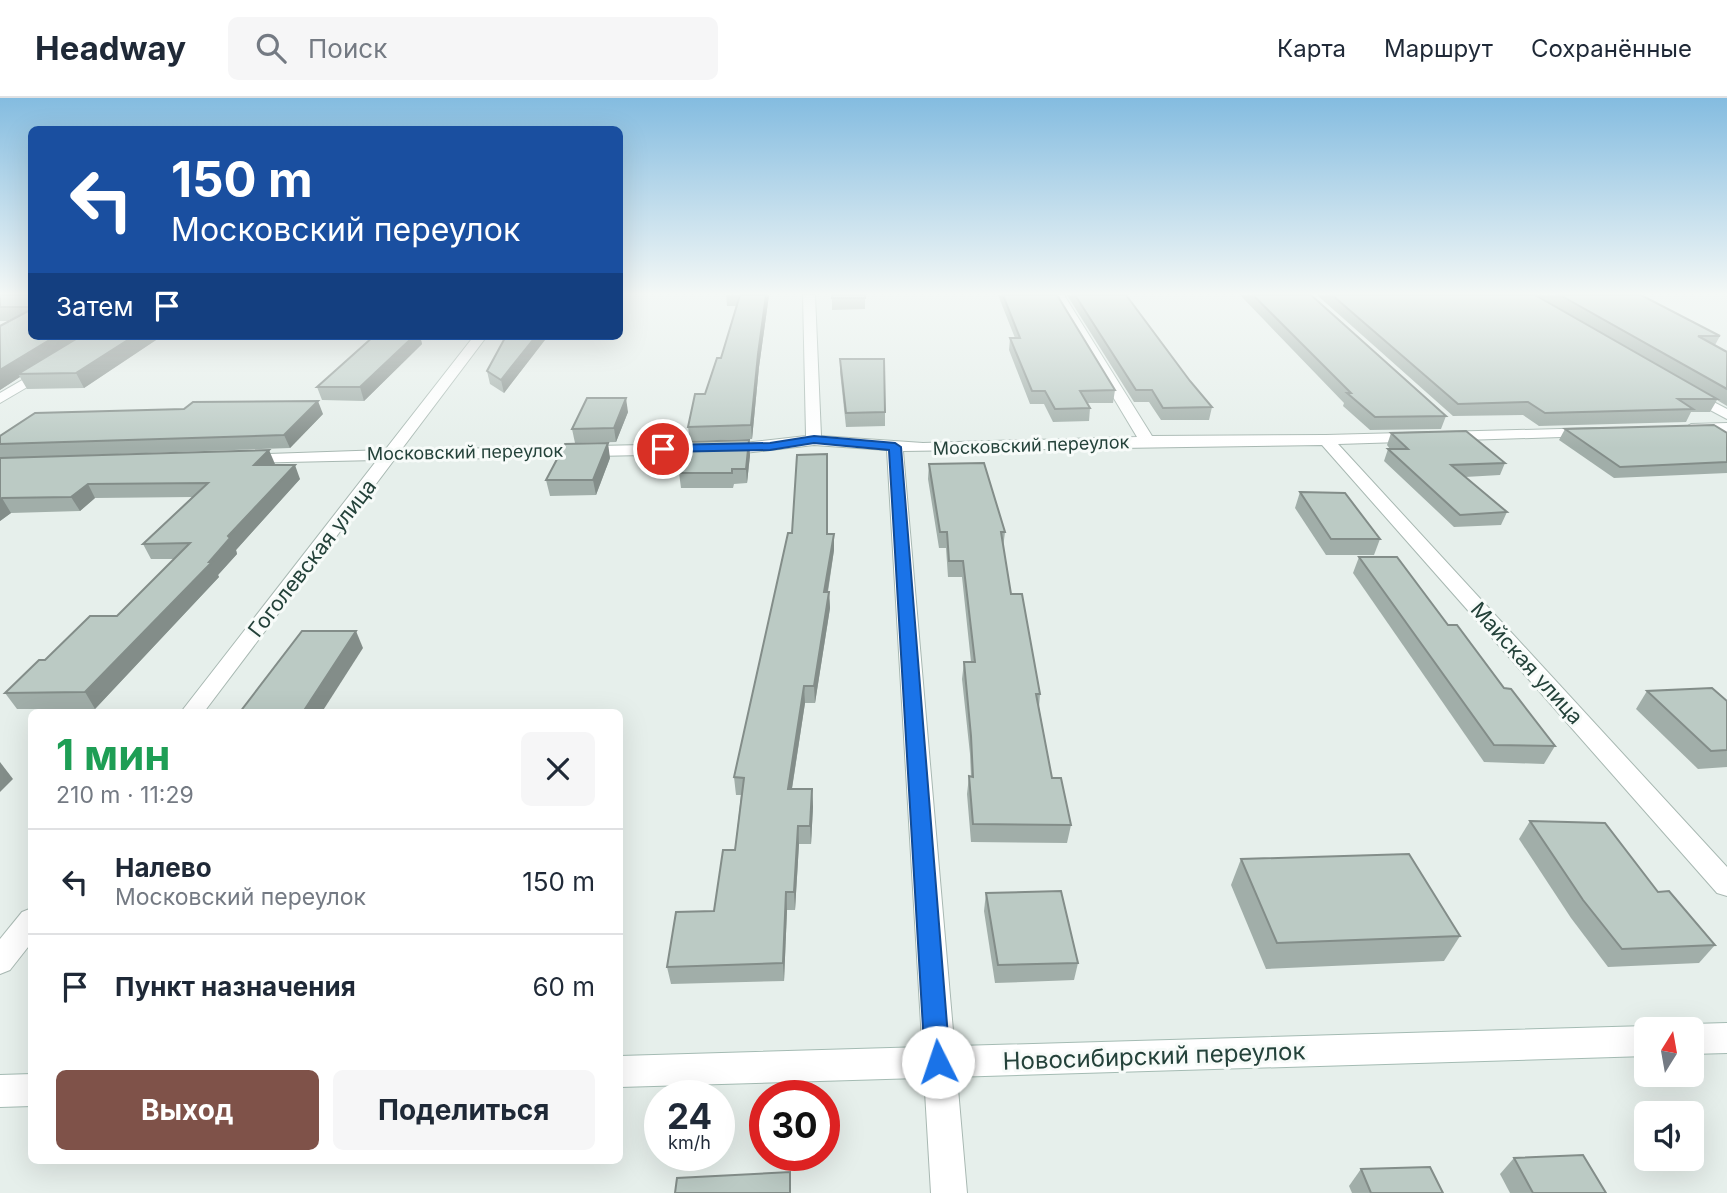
<!DOCTYPE html>
<html lang="ru">
<head>
<meta charset="utf-8">
<style>
  body { margin:0; font-family:Inter,sans-serif; background:#f6f6f7; color:#1f2937; height:100vh; display:flex; flex-direction:column; font-size:26px; white-space:nowrap }
  * { box-sizing:border-box; margin:0 }
  p { font-size:23px; color:#747a83 }
  .icon { flex:none; width:38px; height:38px; fill:none; stroke:currentColor; stroke-width:2; stroke-linecap:round; stroke-linejoin:round }
  .map { position:relative; flex:1; overflow:hidden }
  .panel { position:absolute; left:28px; top:611px; width:595px; height:455px; display:flex; flex-direction:column; background:#fff; border-radius:10px; box-shadow:0 7px 28px #0002 }
  .panel>* { flex:none }
  .hud { position:absolute; left:28px; top:28px; width:595px; height:214px; border-radius:10px; box-shadow:0 7px 28px #0002; background:#1a4fa0; color:#fff; overflow:hidden }
  .needle { width:46px; rotate:11deg }
  .tools { position:absolute; left:1634px; top:919px; display:grid; gap:14px }
  .tools a { display:grid; place-items:center; width:70px; height:70px; border-radius:10px; background:#fff; box-shadow:0 7px 28px #0002; font-size:35px }
  .speed { position:absolute; left:644px; top:982px; display:flex; gap:14px; font-size:35px; font-weight:700; text-align:center }
  .speed>* { display:grid; place-content:center; width:91px; height:91px; border-radius:50%; background:#fff; box-shadow:0 7px 28px #0002; line-height:1 }
  .speed small { font-size:18px; font-weight:400 }
  .speed .limit { border:10px solid #d22; background:#fff; color:#111 }
  .pin { position:absolute; display:grid; place-items:center; width:60px; height:60px; color:#fff; margin:-30px; border:4px solid #fff; border-radius:50%; box-shadow:0 2px 7px #0007 }
  .me { position:absolute; width:77px; margin:-38px; rotate:356deg; stroke-linejoin:round; filter:drop-shadow(0 0 5px #0008) }
  .turn { display:flex; align-items:center; gap:24px; height:147px; padding:0 28px; font-size:32px }
  .turn .icon { width:91px; height:91px; stroke-width:2.5 }
  .turn b { display:block; font-size:49px; line-height:60px }
  .then { display:flex; align-items:center; height:66px; padding:0 28px; background:#0003; gap:14px; font-size:26px }
  .round { display:grid; place-items:center; flex:none; width:74px; height:74px; border-radius:10px; background:#f6f6f7 }
  .headline { display:flex; align-items:center; justify-content:space-between; height:119px; padding:0 28px }
  h1 { font-size:42px; font-weight:700; line-height:52px; color:#1e9e55 }
  .primary-button { display:flex; gap:14px; margin-top:auto; padding:14px 28px }
  .primary-button a { flex:1; height:80px; border-radius:10px; background:#7f5249; color:#fff; font-size:28px; font-weight:700; line-height:80px; text-align:center }
  .primary-button a+a { background:#f6f6f7; color:#1f2937 }
  ul { padding:0; list-style:none }
  li { display:flex; align-items:center; gap:21px; height:105px; padding:0 28px; border-top:2px solid #e0e1e3 }
  li div { flex:1 }
  li b { display:block; font-size:26px }
  li em { font-style:normal }
  header { display:flex; align-items:center; gap:42px; box-sizing:border-box; height:98px; padding:0 35px; background:#fff; border-bottom:2px solid #e0e1e3 }
  header strong { font-size:33px }
  nav { display:flex; gap:38px; margin-inline-start:auto; font-size:24px }
  .search { width:490px; height:63px; background:#f6f6f7; display:flex; align-items:center; gap:18px; box-sizing:border-box; padding:0 24px; border-radius:10px; color:#747a83; font-size:26px }
  .map>svg:first-child { display:block }
</style>
</head>
<body>
<header>
<strong>Headway</strong>
<div class="search"><svg class="icon" aria-label="search" viewBox="0 0 24 24"><circle cx="10" cy="10" r="6"/><path d="M15 15l6 6"/></svg>Поиск</div>
<nav><a>Карта</a><a>Маршрут</a><a>Сохранённые</a></nav>
</header>
<div class="map">
<svg width="1727" height="1095" viewBox="0 0 1727 1095">
  <rect width="100%" height="100%" fill="#e6efeb"/>
  <g fill="none" stroke-linecap="round" stroke-linejoin="round">
    <!-- street casing -->
    <g stroke="#a8b8b2" stroke-width="2">
      <g id="street">
        <polygon points="803,197 815,197 821,338 923,345 1137,339 1052,197 1064,197 1152,338 1326,337 1597,330 1600,333 1592,338 1338,346 1727,769 1727,798 1717,795 1322,347 903,353 967,1095 931,1095 887,352 814,347 744,355 394,362 204,614 181,614 377,362 243,365 237,363 235,360 237,357 385,352 474,238 487,238 401,352 744,345 806,338"/>
        <polygon points="48,267 53,268 53,274 0,305 0,295"/>
        <polygon points="1687,290 1727,311 1727,321 1682,297 1680,294"/>
        <polygon points="1727,325 1727,335 1691,336 1683,331 1691,326"/>
        <polygon points="32,810 32,844 10,872 0,876 0,841 22,814"/>
      </g>
    </g>
    <!-- secondary casing -->
    <g stroke="#a4bbb3" stroke-width="2">
      <g id="secondary">
        <polygon points="1727,925 1727,955 1692,956 1692,931 1681,931 1692,926"/>
        <polygon points="1647,928 1654,931 1647,931 1647,958 620,989 620,958"/>
        <polygon points="32,976 32,1008 0,1009 0,977"/>
      </g>
    </g>
    <!-- street -->
    <use href="#street" fill="#fff" fill-rule="evenodd"/>
    <!-- secondary -->
    <use href="#secondary" fill="#fff" fill-rule="evenodd"/>
  </g>
  <!-- wall -->
  <g fill="#a1aea9">
    <polygon points="0,197 32,197 32,238 162,238 84,290 27,291 20,279 0,292 0,228 10,223 0,223"/>
    <polygon points="726,197 769,197 759,269 752,341 690,343 688,329 705,296 721,260 736,208 727,208"/>
    <polygon points="832,197 865,197 865,211 832,212"/>
    <polygon points="998,197 1057,197 1115,292 1113,305 1087,305 1090,310 1089,323 1053,324 1044,306 1030,306 1009,252 1010,240 1015,240"/>
    <polygon points="1067,197 1126,197 1190,283 1212,309 1209,322 1161,322 1149,304 1134,304"/>
    <polygon points="1240,197 1311,197 1446,318 1441,331 1370,332 1343,308 1344,305"/>
    <polygon points="1317,197 1535,197 1614,242 1536,197 1641,197 1720,238 1715,247 1727,254 1727,308 1717,302 1710,314 1691,314 1686,324 1539,328 1523,317 1453,318"/>
    <polygon points="374,238 420,238 422,246 364,303 322,302 317,289"/>
    <polygon points="506,238 548,238 504,295 490,286 487,273"/>
    <polygon points="840,261 885,314 885,328 846,329 840,274"/>
    <polygon points="628,314 616,344 575,345 572,331"/>
    <polygon points="323,316 290,350 0,360 0,338"/>
    <polygon points="1565,331 1727,335 1727,375 1614,380 1559,342"/>
    <polygon points="1391,335 1505,365 1500,377 1465,379 1507,414 1501,427 1454,429 1384,363 1388,351 1390,351 1387,347"/>
    <polygon points="750,357 747,385 734,386 733,390 681,390 679,375"/>
    <polygon points="0,360 275,366 274,367 300,381 236,452 237,456 218,477 219,479 95,611 17,611 5,595 45,562 117,518 175,461 151,461 143,446 192,399 95,400 80,413 11,415 0,423"/>
    <polygon points="610,360 596,397 550,398 546,382"/>
    <polygon points="929,366 1005,434 1003,450 1011,496 1040,596 1039,609 1052,680 1071,727 1067,745 971,744 967,696 969,678 971,679 970,656 962,581 964,564 971,564 962,479 948,479 946,450 939,450 928,381"/>
    <polygon points="1300,394 1380,441 1374,457 1326,457 1295,410"/>
    <polygon points="827,436 834,436 834,452 828,494 829,494 830,510 815,605 805,605 792,691 812,691 813,709 811,746 799,746 795,812 787,812 784,883 671,886 667,869 714,813 735,752 741,697 736,697 734,679"/>
    <polygon points="1359,459 1448,527 1555,648 1544,666 1484,664 1353,475"/>
    <polygon points="1647,593 1727,603 1727,669 1698,671 1636,611"/>
    <polygon points="1530,723 1715,847 1699,865 1608,869 1571,820 1519,741"/>
    <polygon points="1241,761 1460,838 1444,863 1266,871 1231,787"/>
    <polygon points="986,795 1078,865 1074,882 995,885 984,813"/>
    <polygon points="1514,1060 1606,1095 1510,1095 1500,1076"/>
    <polygon points="1361,1071 1443,1095 1352,1095 1349,1088"/>
  </g>
  <!-- shaded-wall -->
  <g fill="#838d89">
    <polygon points="766,197 769,197 759,269 752,341 751,327 758,256"/>
    <polygon points="56,238 86,238 18,276 20,279 0,292 0,272"/>
    <polygon points="134,238 162,238 84,290 76,275"/>
    <polygon points="414,238 420,238 422,246 364,303 360,289"/>
    <polygon points="536,238 548,238 504,295 501,282"/>
    <polygon points="626,300 628,314 616,344 614,330"/>
    <polygon points="318,303 323,316 290,350 284,337"/>
    <polygon points="749,342 750,357 747,385 746,371"/>
    <polygon points="608,345 610,360 596,397 593,382"/>
    <polygon points="269,352 275,366 260,381 254,367"/>
    <polygon points="295,367 300,381 236,452 237,456 218,477 219,479 95,611 85,594 209,464 228,438"/>
    <polygon points="88,386 95,400 80,413 71,399"/>
    <polygon points="2,400 11,415 0,423 0,402"/>
    <polygon points="834,436 834,452 825,510 824,494"/>
    <polygon points="829,494 830,510 815,605 814,588"/>
    <polygon points="356,533 363,550 322,614 303,614"/>
    <polygon points="804,588 805,605 789,709 788,691"/>
    <polygon points="0,664 13,681 0,694"/>
    <polygon points="812,691 813,709 811,746 810,728"/>
    <polygon points="798,728 799,746 795,812 794,794"/>
    <polygon points="786,794 787,812 784,883 783,865"/>
  </g>
  <!-- building -->
  <g fill="#bbcac4" stroke="#838d89" stroke-width="2">
    <rect x="0" y="197" width="32" height="12"/>
    <polygon points="740,197 766,197 758,256 751,327 688,329 695,296 705,296 717,260 721,260"/>
    <rect x="832" y="197" width="33" height="3"/>
    <polygon points="1003,197 1057,197 1115,292 1080,293 1090,310 1055,311 1045,293 1032,293 1010,240 1020,240"/>
    <polygon points="1075,197 1126,197 1190,283 1212,309 1163,310 1152,292 1136,292"/>
    <polygon points="1253,197 1311,197 1446,318 1375,319 1347,295 1351,295"/>
    <polygon points="1332,197 1535,197 1717,301 1678,301 1693,311 1545,315 1528,304 1458,306"/>
    <polygon points="1560,197 1641,197 1720,238 1698,238 1727,254 1727,291"/>
    <polygon points="32,211 32,238 56,238 0,272 0,228"/>
    <polygon points="81,238 134,238 76,275 18,276"/>
    <polygon points="374,238 414,238 360,289 317,289"/>
    <polygon points="506,238 536,238 501,282 487,273"/>
    <polygon points="840,261 884,261 885,314 846,315"/>
    <polygon points="587,300 626,300 614,330 572,331"/>
    <polygon points="318,303 284,337 0,346 0,338 35,315 184,311 193,304"/>
    <polygon points="1714,327 1727,335 1727,364 1620,369 1565,331"/>
    <polygon points="1466,333 1505,365 1451,367 1507,414 1460,417 1388,351 1408,351 1391,335"/>
    <polygon points="749,342 746,371 732,371 732,375 679,375 685,344"/>
    <polygon points="608,345 593,382 546,382 565,346"/>
    <polygon points="269,352 254,367 295,367 228,438 230,440 209,464 212,464 85,594 5,595 39,562 45,562 90,518 117,518 190,445 143,446 208,385 88,386 71,399 2,400 0,402 0,360"/>
    <polygon points="827,356 827,436 834,436 824,494 829,494 814,588 804,588 788,691 812,691 810,728 798,728 794,794 786,794 783,865 667,869 676,814 714,813 723,752 735,752 744,680 734,679 788,435 792,435 797,357"/>
    <polygon points="984,365 1005,434 1001,434 1011,496 1022,496 1040,596 1036,596 1052,680 1061,680 1071,727 973,726 969,678 973,679 971,638 964,564 975,564 963,463 949,463 947,434 940,434 929,366"/>
    <polygon points="1300,394 1345,395 1380,441 1331,441"/>
    <polygon points="1359,459 1397,459 1448,527 1457,527 1504,590 1511,591 1555,648 1494,647"/>
    <polygon points="302,533 356,533 303,614 240,614"/>
    <polygon points="1712,590 1727,603 1727,652 1711,653 1647,593"/>
    <polygon points="1530,723 1605,725 1658,794 1669,793 1715,847 1622,851 1583,802"/>
    <polygon points="1409,756 1460,838 1277,845 1241,761"/>
    <polygon points="1061,793 1078,865 998,867 986,795"/>
    <polygon points="1583,1057 1606,1095 1533,1095 1514,1060"/>
    <polygon points="1430,1069 1443,1095 1371,1095 1361,1071"/>
    <polygon points="790,1074 790,1095 675,1095 677,1080"/>
  </g>
  <!-- sky -->
  <linearGradient id="sky" x2="0" y2="1"><stop stop-color="#84bce0"/><stop offset="0.56" stop-color="#f4f8f6"/><stop offset="1" stop-color="#f4f8f6" stop-opacity="0"/></linearGradient>
  <rect width="1727" height="350" fill="url(#sky)"/>
  <!-- route -->
  <polygon fill="#1a73e8" stroke="#114b97" stroke-width="2" points="814,338 895,345 901,349 950,964 946,973 938,976 929,973 925,964 889,352 814,345 770,352 663,354 657,351 663,347 770,345"/>
  <g text-anchor="middle" dominant-baseline="central" stroke-width="6" stroke-linejoin="round" paint-order="stroke">
    <!-- far-street labels -->
    <g font-size="18" fill="#24423a" stroke="#f7fbf9">
      <text transform="translate(1031 347) rotate(-2)">Московский переулок</text>
      <text transform="translate(465 354) rotate(-1)">Московский переулок</text>
    </g>
    <!-- street labels -->
    <g font-size="21" fill="#24423a" stroke="#f7fbf9">
      <text transform="translate(312 460) rotate(-52)">Гоголевская улица</text>
      <text transform="translate(1527 565) rotate(48)">Майская улица</text>
    </g>
    <!-- near-street labels -->
    <g font-size="24" fill="#24423a" stroke="#f7fbf9">
      <text transform="translate(1154 958) rotate(-2)">Новосибирский переулок</text>
    </g>
  </g>
</svg>
<div class="tools">
<a><svg class="needle" viewBox="-14 -14 28 28"><path d="M0-13l5 13h-10z" fill="#e53935"/><path d="M0 13l5-13h-10z" fill="#747a83"/></svg></a>
<a><svg class="icon" aria-label="sound" viewBox="0 0 24 24"><path d="M4 9h4l5-4v14l-5-4H4zM17 9q2 3 0 6"/></svg></a>
</div>
<div class="speed"><div>24<small>km/h</small></div><div class="limit">30</div></div>
<div class="pin" style="left:663px;top:351px;background:#d93025"><svg class="icon" aria-label="arrive" viewBox="0 0 24 24"><path d="M6 21V4h12l-3 4 3 4H6"/></svg></div>
<svg class="me" style="left:938px;top:964px" viewBox="-20 -20 40 40"><circle r="19" fill="#fff"/><path d="M0-13L10 11 0 6-10 11z" fill="#1a73e8"/></svg>
<div class="hud">
<div class="turn"><svg class="icon" aria-label="left" viewBox="0 0 24 24"><path d="M17 20v-9H6M10 6l-5 5 5 5"/></svg><div><b>150 m</b>Московский переулок</div></div>
<div class="then">Затем<svg class="icon" aria-label="arrive" viewBox="0 0 24 24"><path d="M6 21V4h12l-3 4 3 4H6"/></svg></div>
</div>
<section class="panel">
<div class="headline"><div><h1>1 мин</h1><p>210 m · 11:29</p></div><a class="round"><svg class="icon" aria-label="close" viewBox="0 0 24 24"><path d="M6 6l12 12M18 6L6 18"/></svg></a></div>
<ul>
<li><svg class="icon" aria-label="left" viewBox="0 0 24 24"><path d="M17 20v-9H6M10 6l-5 5 5 5"/></svg><div><b>Налево</b><p>Московский переулок</p></div><em>150 m</em></li>
<li><svg class="icon" aria-label="arrive" viewBox="0 0 24 24"><path d="M6 21V4h12l-3 4 3 4H6"/></svg><div><b>Пункт назначения</b></div><em>60 m</em></li>
</ul>
<div class="primary-button"><a>Выход</a><a>Поделиться</a></div>
</section>
</div>
</body>
</html>
